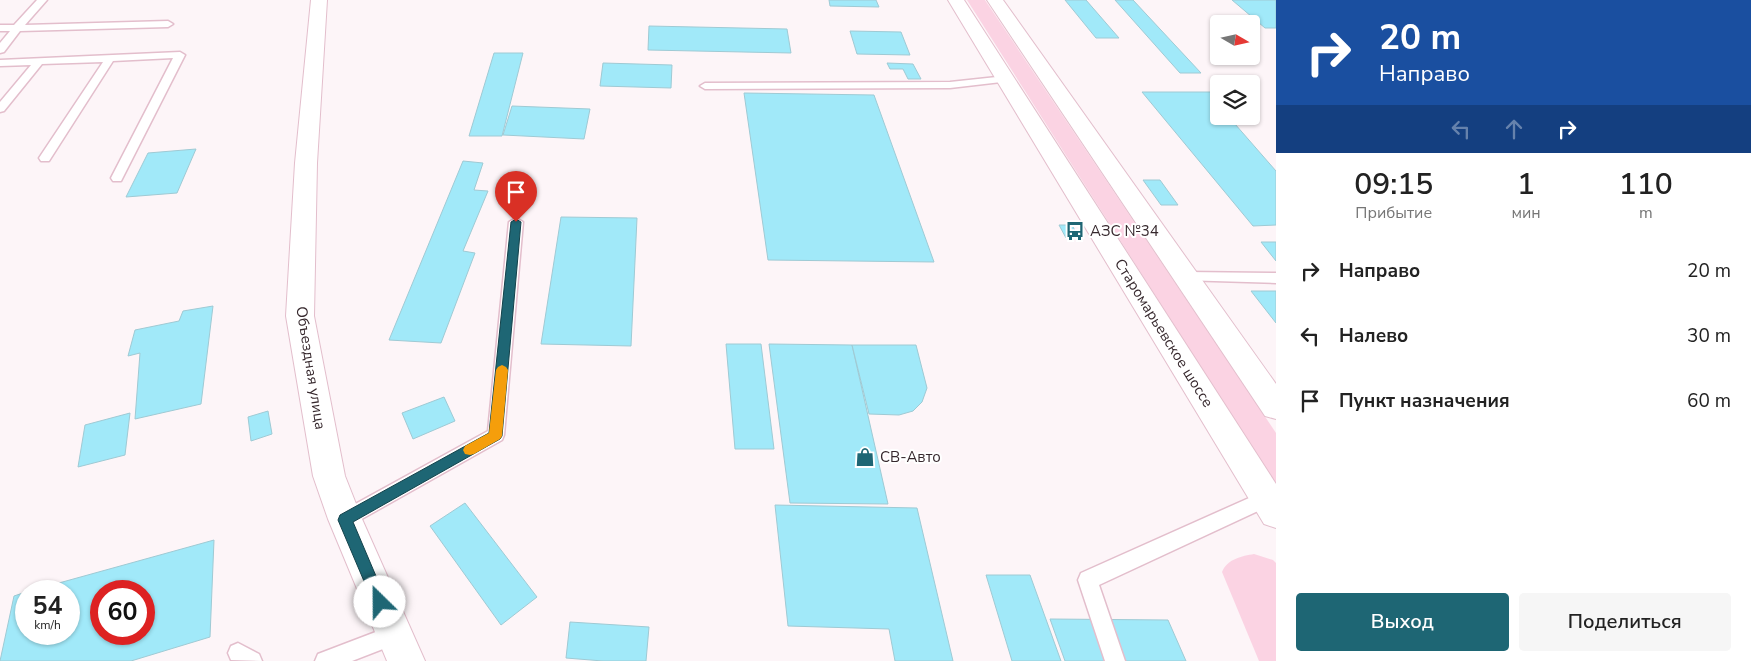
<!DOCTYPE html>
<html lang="ru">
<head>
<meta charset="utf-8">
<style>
  body { margin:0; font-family:"Nunito Sans",sans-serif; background:#f6f6f6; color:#222; height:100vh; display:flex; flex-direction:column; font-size:19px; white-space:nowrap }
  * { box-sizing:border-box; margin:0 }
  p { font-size:16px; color:#767676 }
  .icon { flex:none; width:28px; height:28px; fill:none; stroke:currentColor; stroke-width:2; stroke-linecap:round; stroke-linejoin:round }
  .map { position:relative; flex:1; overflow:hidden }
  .side { display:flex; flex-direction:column; background:#fff; width:475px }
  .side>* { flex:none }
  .guide { background:#1a4fa0; color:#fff; overflow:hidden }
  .needle { width:32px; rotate:99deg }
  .fabs { position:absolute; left:1210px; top:15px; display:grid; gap:10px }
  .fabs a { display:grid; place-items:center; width:50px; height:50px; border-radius:5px; background:#fff; box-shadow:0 1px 4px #0004; font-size:25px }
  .speed { position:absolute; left:15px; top:580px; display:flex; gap:10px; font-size:25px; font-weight:700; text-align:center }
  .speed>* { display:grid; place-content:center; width:65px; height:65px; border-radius:50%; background:#fff; box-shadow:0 1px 4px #0004; line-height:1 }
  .speed small { font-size:12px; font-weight:400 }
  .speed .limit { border:8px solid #d22; background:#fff; color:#111 }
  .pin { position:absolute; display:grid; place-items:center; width:42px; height:42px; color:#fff; margin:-51px -21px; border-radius:50% 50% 50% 0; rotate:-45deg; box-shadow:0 0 5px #0007 }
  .pin .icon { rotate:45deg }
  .me { position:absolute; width:55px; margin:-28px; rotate:337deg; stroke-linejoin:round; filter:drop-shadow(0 0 4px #0008) }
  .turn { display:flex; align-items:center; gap:18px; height:105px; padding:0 20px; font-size:22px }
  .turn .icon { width:65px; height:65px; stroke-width:2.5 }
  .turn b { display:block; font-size:35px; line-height:42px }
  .lanes { display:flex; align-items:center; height:48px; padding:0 20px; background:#0003; justify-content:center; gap:25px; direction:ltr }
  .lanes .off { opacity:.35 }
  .eta { display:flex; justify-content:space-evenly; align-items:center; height:85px; text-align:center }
  .eta b { font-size:30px; font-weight:600; line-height:35px }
  .action { display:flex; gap:10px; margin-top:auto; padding:10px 20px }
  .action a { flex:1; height:58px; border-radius:5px; background:#1e6674; color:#fff; font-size:20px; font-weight:600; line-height:58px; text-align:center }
  .action a+a { background:#f6f6f6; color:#222 }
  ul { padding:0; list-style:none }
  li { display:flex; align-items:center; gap:15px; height:65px; padding:0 20px }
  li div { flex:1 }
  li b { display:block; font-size:19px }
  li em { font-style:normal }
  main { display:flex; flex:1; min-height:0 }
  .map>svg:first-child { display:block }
</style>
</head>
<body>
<main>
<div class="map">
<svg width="1276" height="661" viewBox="0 0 1276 661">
  <rect width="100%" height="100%" fill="#fdf5f8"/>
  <!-- green -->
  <g fill="#fbd3e3">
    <polygon points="967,0 985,0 1276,433 1276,485"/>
    <path d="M1254 554 1273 560 1276 563V661H1259L1222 572C1227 559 1242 556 1254 554Z"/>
  </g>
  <!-- building -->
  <g fill="#a1e9f9" stroke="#9fcad4" fill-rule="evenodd">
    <polygon points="829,0 876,0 879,7 830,6"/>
    <polygon points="1065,0 1086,0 1119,38 1096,38"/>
    <polygon points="1115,0 1133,0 1201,73 1180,73"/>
    <polygon points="1232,0 1276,0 1276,28 1265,28"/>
    <polygon points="649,26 787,29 791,53 648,50"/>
    <polygon points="850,31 901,32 910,55 857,54"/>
    <polygon points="494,53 523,53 502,136 469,136"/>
    <polygon points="603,63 672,65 671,88 600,86"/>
    <polygon points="887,63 913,64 921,79 908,79 903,69 890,69"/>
    <polygon points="1142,92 1219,92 1219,116 1228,116 1276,171 1276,225 1253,226"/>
    <polygon points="744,93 874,95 934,262 768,260"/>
    <polygon points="512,106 590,109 584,139 503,135"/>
    <polygon points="196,149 177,193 126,197 148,153"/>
    <polygon points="463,161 483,163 474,190 488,191 463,251 475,253 441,343 389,340"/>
    <polygon points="1143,180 1160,180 1178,205 1161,205"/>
    <polygon points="561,217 637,218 631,346 541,344"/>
    <polygon points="1059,225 1072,225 1079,238 1066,238"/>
    <polygon points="1261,242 1276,242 1276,261"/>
    <polygon points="1251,291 1276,291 1276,323"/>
    <polygon points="213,306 201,404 135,419 140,353 128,356 135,330 179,321 183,311"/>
    <polygon points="726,344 761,344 774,449 735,449"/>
    <polygon points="769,344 852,345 888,504 790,503"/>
    <polygon points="852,345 916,345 927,388 922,402 913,411 899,415 869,414"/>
    <polygon points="444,397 455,421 413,439 402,413"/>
    <polygon points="268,411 272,434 251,441 248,417"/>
    <polygon points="130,413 125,455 78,467 85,425"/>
    <polygon points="465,503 537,597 501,625 430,526"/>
    <polygon points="775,505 917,508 953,661 895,661 889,629 788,626"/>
    <path d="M214 540 210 637 131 661H0L14 596 26 592V634H69V591H30ZM101 591H144V634H101Z"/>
    <polygon points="986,575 1030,575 1061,661 1012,661"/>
    <polygon points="1050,619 1168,620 1186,661 1065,661"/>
    <polygon points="570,622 649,627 646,661 603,661 566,658"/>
  </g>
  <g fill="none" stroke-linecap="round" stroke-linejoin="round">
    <!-- lane casing -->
    <g stroke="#e3becc" stroke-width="3">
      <g id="lane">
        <polygon points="37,0 47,0 25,25 168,21 173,24 168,27 20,31 4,52 0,53 0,43 10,31 0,31 0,25 14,25"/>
        <polygon points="180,52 185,55 121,181 113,181 111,178 173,58 113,61 49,161 41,161 39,158 103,62 42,64 4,111 0,112 0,102 31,65 0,66 0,60"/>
        <polygon points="1006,76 1011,79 1010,81 950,88 705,89 700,86 705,83 950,82"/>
        <polygon points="516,218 523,222 504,435 502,440 351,525 345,527 339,525 336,519 339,513 488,431 509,222"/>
        <polygon points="1186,272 1276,273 1276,283 1181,280 1179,277 1181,274"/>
        <polygon points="1267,490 1273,492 1276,498 1273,504 1099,585 1125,661 1105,661 1078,580 1081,573"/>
        <polygon points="394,625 401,628 404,635 401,642 352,661 315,661 318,654"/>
        <polygon points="238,643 259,654 262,661 231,660 228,653 231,646"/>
      </g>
    </g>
    <!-- primary casing -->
    <g stroke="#e3becc" stroke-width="2">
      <g id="primary">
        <polygon points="311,0 327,0 317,163 314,316 345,476 362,519 425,661 387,661 328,519 313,476 286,316 295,163"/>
        <polygon points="948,0 964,0 1276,484 1276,528 1264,524"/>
        <polygon points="987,0 1003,0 1276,384 1276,419 1265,416"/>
      </g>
    </g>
    <!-- lane -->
    <use href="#lane" fill="#fff" fill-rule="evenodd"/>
    <!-- primary -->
    <use href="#primary" fill="#fff" fill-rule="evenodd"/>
  </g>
  <!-- route -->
  <polygon fill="#1e6674" stroke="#14424b" points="516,219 521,222 502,436 500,439 353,522 387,602 385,607 380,610 375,607 338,520 340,515 489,433 511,222"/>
  <!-- slow -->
  <polygon fill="#f59e0b" points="502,365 506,367 508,370 502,436 500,439 474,454 470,455 465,454 463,450 465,446 489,433 496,370 498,367"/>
  <!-- icons -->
  <defs>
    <g id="bus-bare" transform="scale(1.5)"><path d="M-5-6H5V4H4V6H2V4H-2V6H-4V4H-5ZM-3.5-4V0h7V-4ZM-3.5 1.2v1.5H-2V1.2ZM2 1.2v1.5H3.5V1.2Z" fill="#1e6674" stroke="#fff" stroke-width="2.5" paint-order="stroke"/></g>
    <g id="shop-bare" transform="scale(1.5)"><path d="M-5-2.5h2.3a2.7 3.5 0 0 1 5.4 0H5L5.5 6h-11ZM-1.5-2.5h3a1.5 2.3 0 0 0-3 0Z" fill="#1e6674" stroke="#fff" stroke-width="2.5" paint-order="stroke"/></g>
  </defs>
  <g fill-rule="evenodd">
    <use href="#bus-bare" x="1075" y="231"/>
    <use href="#shop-bare" x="865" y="457"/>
  </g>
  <g text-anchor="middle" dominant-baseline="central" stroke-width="4" stroke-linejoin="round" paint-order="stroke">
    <!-- poi labels -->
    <g font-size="15" fill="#36282d" stroke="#fff" text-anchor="start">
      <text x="1090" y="231">АЗС №34</text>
      <text x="880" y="457">СВ-Авто</text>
    </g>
    <!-- street labels -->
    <g font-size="15" fill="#36282d" stroke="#fff">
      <text transform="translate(1164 333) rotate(58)">Старомарьевское шоссе</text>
      <text transform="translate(311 368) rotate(81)">Объездная улица</text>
    </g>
  </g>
</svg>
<div class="fabs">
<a><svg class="needle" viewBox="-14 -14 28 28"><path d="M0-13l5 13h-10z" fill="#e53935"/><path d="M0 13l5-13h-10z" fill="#767676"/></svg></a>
<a><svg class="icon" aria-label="layers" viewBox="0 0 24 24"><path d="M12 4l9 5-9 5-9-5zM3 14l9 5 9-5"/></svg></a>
</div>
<div class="speed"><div>54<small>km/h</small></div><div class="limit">60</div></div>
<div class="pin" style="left:516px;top:222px;background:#d93025"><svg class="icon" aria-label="arrive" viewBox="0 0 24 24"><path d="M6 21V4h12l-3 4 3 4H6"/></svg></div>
<svg class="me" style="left:380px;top:602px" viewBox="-20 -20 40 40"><circle r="19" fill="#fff"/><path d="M0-13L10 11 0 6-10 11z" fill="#1e6674"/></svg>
</div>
<section class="side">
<div class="guide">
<div class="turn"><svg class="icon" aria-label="right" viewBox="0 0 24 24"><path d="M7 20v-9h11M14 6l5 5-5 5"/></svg><div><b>20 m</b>Направо</div></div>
<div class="lanes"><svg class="icon off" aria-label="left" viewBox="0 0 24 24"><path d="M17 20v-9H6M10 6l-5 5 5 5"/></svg><svg class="icon off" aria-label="ahead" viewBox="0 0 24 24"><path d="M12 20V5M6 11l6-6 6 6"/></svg><svg class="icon" aria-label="right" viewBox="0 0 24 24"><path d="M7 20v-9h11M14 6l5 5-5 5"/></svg></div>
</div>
<div class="eta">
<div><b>09:15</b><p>Прибытие</p></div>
<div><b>1</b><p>мин</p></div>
<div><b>110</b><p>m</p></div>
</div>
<ul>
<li><svg class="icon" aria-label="right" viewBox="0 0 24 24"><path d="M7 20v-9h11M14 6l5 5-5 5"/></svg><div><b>Направо</b></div><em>20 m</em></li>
<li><svg class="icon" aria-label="left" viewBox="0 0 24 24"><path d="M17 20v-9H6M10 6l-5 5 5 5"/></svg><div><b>Налево</b></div><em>30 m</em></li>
<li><svg class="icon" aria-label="arrive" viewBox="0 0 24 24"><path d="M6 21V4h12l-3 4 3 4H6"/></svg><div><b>Пункт назначения</b></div><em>60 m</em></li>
</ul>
<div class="action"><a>Выход</a><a>Поделиться</a></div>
</section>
</main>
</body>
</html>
